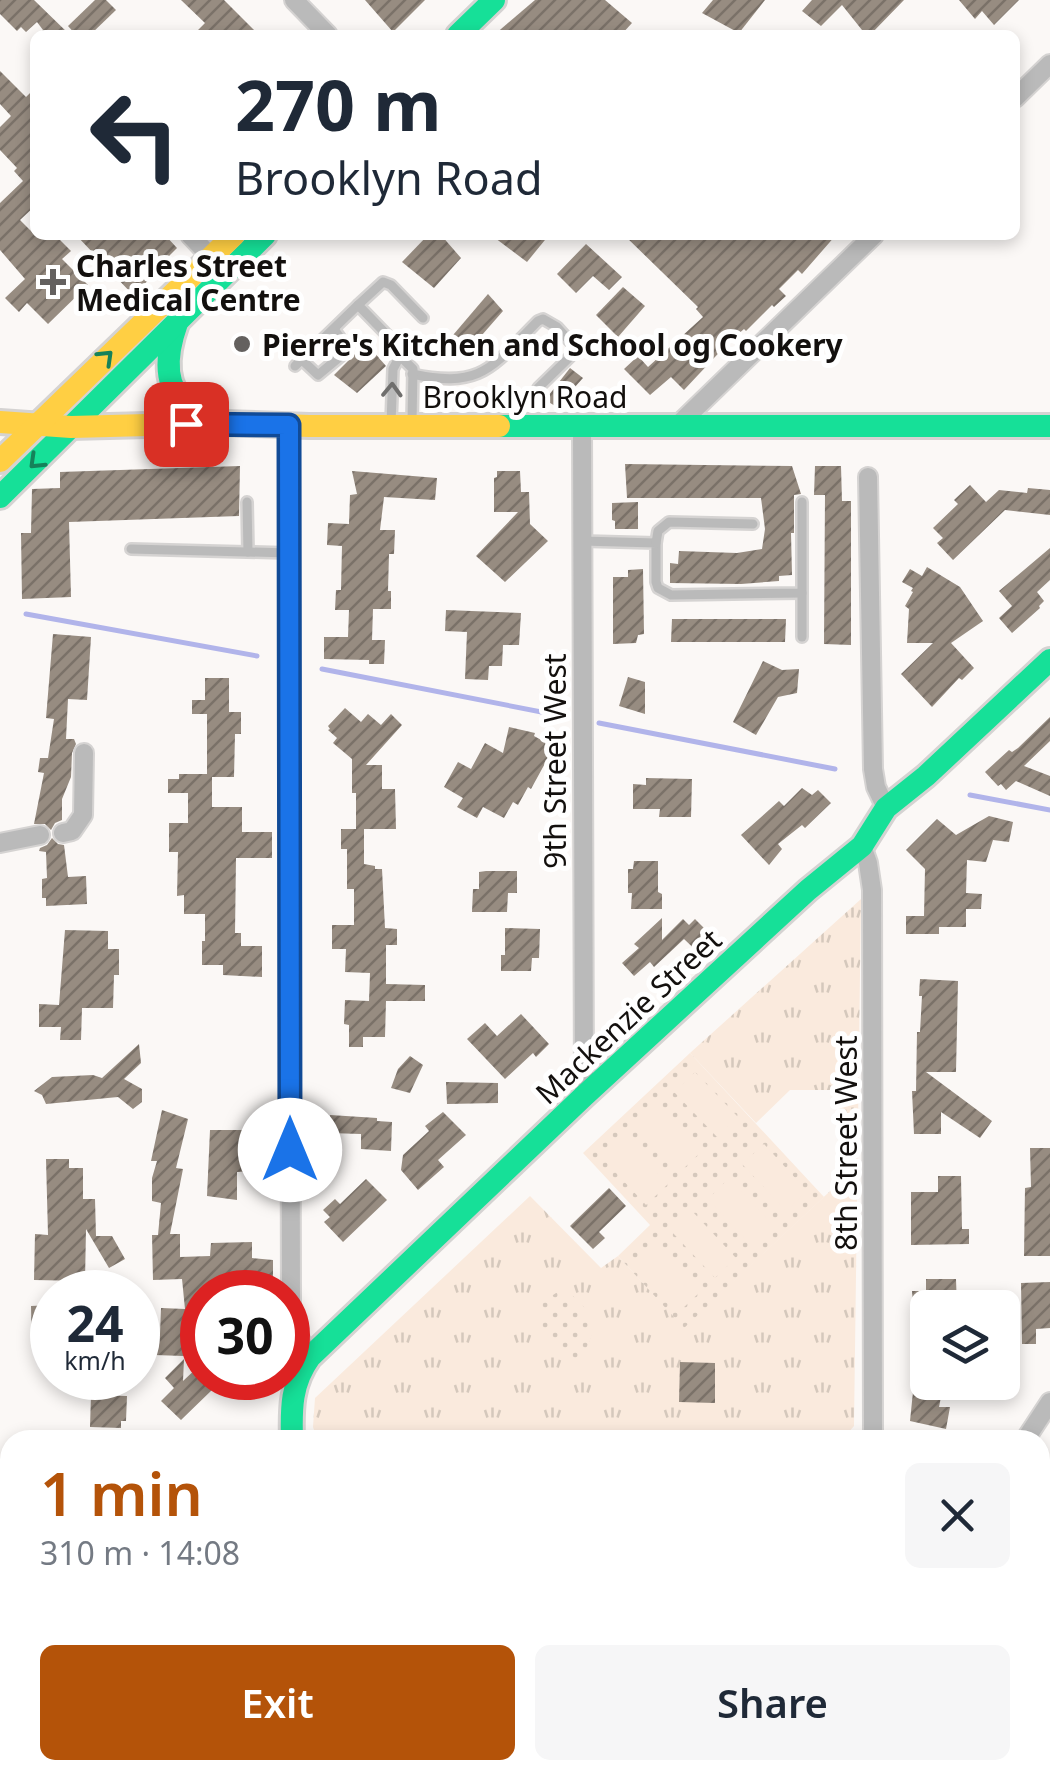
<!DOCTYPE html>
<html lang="en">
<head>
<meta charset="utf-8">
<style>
  body { margin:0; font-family:"Noto Sans",sans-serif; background:#f6f6f7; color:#1f2937; height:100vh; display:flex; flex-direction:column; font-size:38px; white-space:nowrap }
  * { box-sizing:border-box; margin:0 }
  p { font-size:32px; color:#747a83 }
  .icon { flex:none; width:55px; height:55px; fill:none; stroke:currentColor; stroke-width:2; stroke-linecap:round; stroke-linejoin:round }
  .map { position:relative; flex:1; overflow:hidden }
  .side { position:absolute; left:0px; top:1430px; width:1050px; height:350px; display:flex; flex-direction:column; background:#fff; border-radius:30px 30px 0 0; box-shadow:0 5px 15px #0003 }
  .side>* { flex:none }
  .top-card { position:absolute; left:30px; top:30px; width:990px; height:210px; border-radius:15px; box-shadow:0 5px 15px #0003; background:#fff; color:#1f2937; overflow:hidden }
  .tools { position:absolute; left:910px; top:1290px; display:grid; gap:20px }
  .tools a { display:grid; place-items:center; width:110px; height:110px; border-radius:15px; background:#fff; box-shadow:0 5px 15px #0003; font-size:50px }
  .speed { position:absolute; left:30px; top:1270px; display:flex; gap:20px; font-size:50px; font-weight:700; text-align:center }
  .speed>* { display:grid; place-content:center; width:130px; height:130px; border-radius:50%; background:#fff; box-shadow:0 5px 15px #0003; line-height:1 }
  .speed small { font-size:25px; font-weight:400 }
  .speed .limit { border:15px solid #d22; background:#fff; color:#111 }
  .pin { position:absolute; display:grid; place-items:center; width:85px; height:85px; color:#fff; margin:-42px; border-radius:20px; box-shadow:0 5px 15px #0006 }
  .me { position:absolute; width:110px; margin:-55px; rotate:0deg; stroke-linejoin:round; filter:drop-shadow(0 0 8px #0008) }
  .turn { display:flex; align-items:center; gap:35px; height:210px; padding:0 40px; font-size:45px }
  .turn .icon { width:130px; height:130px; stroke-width:2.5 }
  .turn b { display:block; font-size:70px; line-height:85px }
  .round { display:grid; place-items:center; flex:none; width:105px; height:105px; border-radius:15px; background:#f6f6f7 }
  .headline { display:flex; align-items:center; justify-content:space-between; height:170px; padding:0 40px }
  h1 { font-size:60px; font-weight:600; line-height:75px; color:#b45309 }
  .primary-button { display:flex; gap:20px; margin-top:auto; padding:20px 40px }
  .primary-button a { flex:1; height:115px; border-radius:15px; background:#b45309; color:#fff; font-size:40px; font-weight:600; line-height:115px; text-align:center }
  .primary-button a+a { background:#f6f6f7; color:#1f2937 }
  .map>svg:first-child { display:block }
</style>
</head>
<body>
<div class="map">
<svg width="1050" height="1780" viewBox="0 0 1050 1780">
  <defs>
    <pattern id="grass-tufts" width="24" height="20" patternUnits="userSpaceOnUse" patternTransform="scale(2.5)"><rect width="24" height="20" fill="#faeadd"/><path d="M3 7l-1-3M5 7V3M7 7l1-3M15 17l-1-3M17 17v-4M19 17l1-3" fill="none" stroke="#d5c8bc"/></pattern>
    <pattern id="park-dots" width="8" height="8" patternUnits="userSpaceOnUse" patternTransform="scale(2.5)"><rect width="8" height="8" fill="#faeadd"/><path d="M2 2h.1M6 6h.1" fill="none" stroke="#d5c8bc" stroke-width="1.8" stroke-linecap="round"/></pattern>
    <pattern id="building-hatch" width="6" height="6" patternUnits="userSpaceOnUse" patternTransform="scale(2.5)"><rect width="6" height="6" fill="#978c81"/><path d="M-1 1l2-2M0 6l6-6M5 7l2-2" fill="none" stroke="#7a7168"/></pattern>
  </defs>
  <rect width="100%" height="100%" fill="#fbf8f6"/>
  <!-- grass -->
  <polygon fill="url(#grass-tufts)" points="861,899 854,1426 842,1440 323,1440 316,1436 313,1427 315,1398 530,1196 601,1268 618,1256 684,1327 842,1180 838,1090 790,1090 756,1123 690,1053"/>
  <!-- park -->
  <g fill="url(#park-dots)">
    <polygon points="690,1053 824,1197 684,1328 618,1256 650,1225 583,1153"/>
    <path d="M562 1289C582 1299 601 1323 588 1345 584 1352 576 1359 571 1365L554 1350 538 1318 541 1303Z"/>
  </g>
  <!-- pitch -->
  <g fill="#faeadd">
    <polygon points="695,1072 738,1117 717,1137 674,1092"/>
    <polygon points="659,1105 702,1151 681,1171 638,1125"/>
    <polygon points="624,1138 668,1184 646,1205 603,1159"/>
    <polygon points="764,1144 807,1191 786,1211 742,1164"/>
    <polygon points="729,1178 772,1224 751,1245 708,1199"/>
    <polygon points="693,1212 736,1258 715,1278 672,1232"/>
    <polygon points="658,1245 701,1291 680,1311 637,1265"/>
    <polygon points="500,1770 738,1770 729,1780 491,1780"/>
  </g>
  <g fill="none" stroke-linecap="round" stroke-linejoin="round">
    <!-- stream -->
    <g stroke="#b1b4ea" stroke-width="5">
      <polyline points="26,614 257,656"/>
      <polyline points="322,669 562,716"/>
      <polyline points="599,723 835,769"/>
      <polyline points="970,795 1050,810"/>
    </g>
  </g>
  <!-- building -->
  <g fill="url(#building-hatch)">
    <polygon points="0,0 34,0 70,35 38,35 43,30 37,22 26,32 21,27 17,31 0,14"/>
    <polygon points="95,0 106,0 116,10 90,35 76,35 68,26"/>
    <polygon points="181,0 224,0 259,35 193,35 205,23"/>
    <polygon points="365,0 425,0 393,32"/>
    <polygon points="535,0 605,0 632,23 621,35 494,35"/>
    <polygon points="713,0 765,0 739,33 702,13"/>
    <polygon points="812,0 904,0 870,35 866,35 842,5 821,26 802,11"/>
    <polygon points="959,0 1019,0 994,25 982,11 975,19"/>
    <polygon points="0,71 26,97 35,88 35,206 20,220 35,235 55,235 71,251 62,259 88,285 48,324 27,303 19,312 5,298 25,279 0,250 0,203 23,181 14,171 17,168 0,150 0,127 11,116 0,104"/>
    <polygon points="76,235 165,235 177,248 159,266 161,268 133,295"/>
    <polygon points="428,235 441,235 461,258 434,288 402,262"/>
    <polygon points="491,235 549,235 527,262"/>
    <polygon points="624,235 836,235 802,274 798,270 779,289 786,296 774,307 772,305 746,331 744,329 729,342 684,390 671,377 650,395 624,369 638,356 648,367 703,317 696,309 698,307"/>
    <polygon points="586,244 622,277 609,290 593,276 576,293 557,274"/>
    <polygon points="623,287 645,306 618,337 596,315"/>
    <polygon points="488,294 503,311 461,359 442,348"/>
    <polygon points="366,343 386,366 357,393 334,375"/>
    <polygon points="570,368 583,378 557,407 545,400"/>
    <polygon points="625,464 792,466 801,494 794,495 794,533 791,533 792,575 779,576 779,581 741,584 670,583 670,563 678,564 679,551 737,553 762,549 765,529 761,498 627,498"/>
    <polygon points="240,466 239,516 69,522 71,597 22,599 21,533 31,533 32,489 60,488 60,472"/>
    <polygon points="815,466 841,466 842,501 851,501 851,645 824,644 825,495 814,495"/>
    <polygon points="352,471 437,478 435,500 384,497 380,530 395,530 394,554 389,554 388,591 391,591 391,609 373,609 372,640 385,640 384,664 369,664 369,660 324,659 324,637 348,637 349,610 335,610 336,590 341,590 342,546 327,545 328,523 349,524 350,495 357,494"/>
    <polygon points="497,471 520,471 521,492 529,492 530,524 548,541 505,582 476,556 518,512 494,512 494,478 497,477"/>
    <polygon points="970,485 986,502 999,490 1027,493 1028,488 1050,490 1050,515 1005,510 953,560 937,543 943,538 933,528 958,504 954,500"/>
    <polygon points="638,502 638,529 615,529 615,521 612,520 612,503"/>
    <polygon points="1050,548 1050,580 1037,592 1044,601 1039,606 1040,608 1012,633 999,618 1012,606 999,591"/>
    <polygon points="927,567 960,587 983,621 951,643 974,668 962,680 959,678 932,707 901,674 933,643 907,643 909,609 905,606 913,592 911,591 913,588 902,582 910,569 922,576"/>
    <polygon points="643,569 644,634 638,635 636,643 613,644 613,577 628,577 628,570"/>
    <polygon points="446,610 521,613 519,645 503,645 502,666 489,666 488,680 465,679 467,632 445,631"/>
    <polygon points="672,619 786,619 785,642 671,642"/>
    <polygon points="53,634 91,637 87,700 68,699 66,739 74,739 76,744 72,753 71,777 62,799 62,820 55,823 51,830 45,824 34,824 44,773 38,772 40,758 48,758 54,719 46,718"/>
    <polygon points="763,661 782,670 799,669 797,693 778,697 756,735 733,722"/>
    <polygon points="628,677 645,682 645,714 619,706"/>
    <polygon points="205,678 229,678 229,712 241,712 241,734 235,734 234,777 212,777 212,807 242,807 242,832 272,832 272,858 236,858 235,933 241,933 241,946 262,946 262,977 223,975 223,965 202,965 202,941 205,941 205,914 184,914 184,895 177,896 178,852 169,852 169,823 188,823 188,793 168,793 168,779 179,779 179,774 207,774 207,714 192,714 192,700 205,700"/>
    <polygon points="345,708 361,722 368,714 381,725 391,714 402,725 366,765 382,765 382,789 395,789 396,829 364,829 364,864 375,866 375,869 382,869 385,928 397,929 397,945 386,945 386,984 425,985 425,1001 386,1001 385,1037 363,1037 363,1047 349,1047 349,1025 344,1024 345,1000 369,1001 370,973 345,972 346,949 332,949 332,925 354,925 354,889 347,889 347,849 341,849 341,829 356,829 356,793 352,793 352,759 333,743 337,738 328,730 330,729 328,726"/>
    <polygon points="1050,717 1050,741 1024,766 1050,776 1050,796 1016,781 1006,790 1001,784 998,786 985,772 1009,750 1012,752 1018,748"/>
    <polygon points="509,727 535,733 534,736 554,747 531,789 528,787 518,805 513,802 504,818 483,807 477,818 457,807 463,798 444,787 458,762 471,769 485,743 503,753"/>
    <polygon points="646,778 692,779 691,817 659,817 660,809 633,809 633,784 646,785"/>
    <polygon points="802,788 812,795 818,790 831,803 805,828 802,825 778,844 782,849 769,865 741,835 779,801 784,806"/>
    <polygon points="989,816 1013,822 1009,842 993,840 986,862 967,860 966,893 982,894 981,909 966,909 966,927 939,927 939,934 906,934 906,916 924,916 925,869 906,850 937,819 956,835"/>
    <polygon points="52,838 58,844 64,845 68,877 86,876 87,904 46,906 46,898 42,898 42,879 47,878 46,852 39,851 40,848 47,845"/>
    <polygon points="634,861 658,861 658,892 662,894 662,909 631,909 632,893 628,893 628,869 633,869"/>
    <polygon points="486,871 517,871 517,893 508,893 507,912 472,912 473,889 479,889 479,872"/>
    <polygon points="662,918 662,940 683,919 689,925 695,919 706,930 700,936 714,950 705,959 684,939 654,967 650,962 634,976 622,963 639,948 634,944"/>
    <polygon points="505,928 540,929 539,958 532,958 531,971 501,971 501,955 505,955"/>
    <polygon points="65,930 108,931 108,949 119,949 119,975 114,975 113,1008 82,1008 81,1040 60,1040 61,1027 39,1027 39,1004 59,1005"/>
    <polygon points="920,979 958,981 956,1072 926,1072 992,1121 980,1138 941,1112 941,1134 914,1134 912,1091 916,1091 917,1032 920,1032 922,996 919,996"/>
    <polygon points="521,1014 549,1044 536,1057 533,1053 505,1079 467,1039 485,1023 497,1036"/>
    <polygon points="139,1044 141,1063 124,1079 142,1089 142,1102 133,1109 118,1097 46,1104 42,1095 34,1091 52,1077 93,1075 102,1078"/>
    <polygon points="410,1056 423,1065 410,1093 391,1088 398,1069"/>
    <polygon points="446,1082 498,1083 498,1103 447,1104"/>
    <polygon points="162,1110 188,1119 176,1168 183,1169 170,1234 180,1234 180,1257 210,1256 211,1243 252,1242 252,1258 273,1260 273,1292 202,1292 202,1320 186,1320 185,1318 184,1356 154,1355 155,1334 160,1334 161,1308 185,1309 182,1279 153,1280 152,1235 158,1235 161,1203 152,1201 152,1178 157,1161 151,1161"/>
    <polygon points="443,1112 466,1135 438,1160 444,1167 418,1190 401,1170 403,1155 429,1131 425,1126"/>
    <polygon points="330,1115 377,1118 377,1121 392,1122 391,1151 361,1149 361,1134 329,1133"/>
    <polygon points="210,1130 242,1130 242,1135 256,1153 254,1171 237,1172 237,1200 207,1196"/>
    <polygon points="1030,1148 1050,1148 1050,1256 1024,1256 1025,1188 1031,1187"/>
    <polygon points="46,1159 69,1159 69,1168 83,1168 83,1199 95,1199 96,1236 112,1236 125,1259 109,1268 86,1229 85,1281 34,1280 35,1234 48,1235"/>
    <polygon points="938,1176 961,1176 962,1229 969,1229 969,1244 911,1245 911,1192 938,1192"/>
    <polygon points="366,1179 387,1200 343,1242 324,1222 330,1217 323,1210 335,1199 340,1204"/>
    <polygon points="609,1188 626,1206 599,1232 605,1238 593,1249 570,1226"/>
    <polygon points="926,1279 956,1279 957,1308 928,1308 928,1342 916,1342 912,1291 926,1291"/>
    <polygon points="1050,1282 1050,1328 1036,1329 1036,1344 1022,1344 1021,1283"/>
    <polygon points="52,1305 52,1330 49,1330 49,1350 32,1350 31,1306"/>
    <polygon points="918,1343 928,1343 928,1382 944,1382 939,1407 950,1407 946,1429 910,1421"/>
    <polygon points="184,1359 183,1381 199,1366 202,1370 202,1378 212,1379 208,1384 213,1389 181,1420 161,1401 174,1388 165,1378"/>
    <polygon points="680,1362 715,1363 715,1403 679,1402"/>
    <polygon points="91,1395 127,1396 126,1421 121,1421 121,1428 90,1427"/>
  </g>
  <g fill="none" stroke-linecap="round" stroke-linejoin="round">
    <!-- lane casing -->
    <g stroke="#d5d3d2" stroke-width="14">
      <g id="lane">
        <polyline points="302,360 318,375 341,356 346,346 334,329"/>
        <polyline points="295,366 358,305"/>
        <path d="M412 374C482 389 492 367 538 321L543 319 557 327 575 347 576 351 538 388"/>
        <polyline points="412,422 413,369 400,356 399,350 391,339 358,305 383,282 391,285 423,318"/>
        <polyline points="391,423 393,369 400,356"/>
        <polyline points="247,502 248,552"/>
        <polyline points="582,541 656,543 656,582 658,588 671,595 802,593 802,502"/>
        <polyline points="656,543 658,531 669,522 753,524"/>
        <polyline points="131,549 289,553"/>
        <polyline points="802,593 802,637"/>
      </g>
    </g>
    <!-- street casing -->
    <g stroke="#d5d3d2" stroke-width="22">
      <g id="street">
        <polyline points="294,0 328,35"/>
        <polyline points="1015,98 1050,64"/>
        <polyline points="190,235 211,257"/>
        <polyline points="289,425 291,1310 295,1331 310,1357"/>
        <polyline points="582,426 584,1096"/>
        <polyline points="677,426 874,235"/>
        <polyline points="868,477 873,769 876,787 886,808"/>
        <polyline points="63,833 72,831 83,815 84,753"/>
        <polyline points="0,843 40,835"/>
        <polyline points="862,846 868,863 872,890 873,1440"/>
        <polyline points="1025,1440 1050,1402"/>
        <polyline points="0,1475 10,1475"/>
        <polyline points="0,1654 10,1644"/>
        <polyline points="1040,1751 1050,1745"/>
        <polyline points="294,1770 294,1780"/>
        <polyline points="817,1780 823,1770"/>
        <polyline points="992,1780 1009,1770"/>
      </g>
    </g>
    <!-- fast casing -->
    <g stroke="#d5d3d2" stroke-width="28">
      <g id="fast">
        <polyline points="458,35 494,0"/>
        <path d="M177 323C167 351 161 387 189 407 198 414 210 417 220 421"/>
        <polyline points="499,426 1050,426"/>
        <polyline points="0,497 265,235"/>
        <path d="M292 1440C291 1409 291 1383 310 1357L584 1096 808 890 862 846 886 808 926 776 1050 660"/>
      </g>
    </g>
    <!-- slow casing -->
    <g stroke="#d5d3d2" stroke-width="28">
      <g id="slow">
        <polyline points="0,422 71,427 224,423 309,426 499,426"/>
        <polyline points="0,461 234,235"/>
      </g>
    </g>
    <!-- lane -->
    <use href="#lane" stroke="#bababa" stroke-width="9"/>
    <!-- street -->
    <use href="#street" stroke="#bababa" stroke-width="18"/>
    <!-- fast -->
    <use href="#fast" stroke="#16e098" stroke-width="22"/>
    <!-- slow -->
    <use href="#slow" stroke="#ffcf43" stroke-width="22"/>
  </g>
  <!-- one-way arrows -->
  <defs><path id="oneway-chevron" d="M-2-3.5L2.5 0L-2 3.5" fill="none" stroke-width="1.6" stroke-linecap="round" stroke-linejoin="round" transform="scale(2.5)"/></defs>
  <g stroke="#15825a">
    <use href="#oneway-chevron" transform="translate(106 357) rotate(-44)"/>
    <use href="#oneway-chevron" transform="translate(36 462) rotate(136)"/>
  </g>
  <use stroke="#6f6e6d" href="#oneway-chevron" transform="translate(392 390) rotate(-88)"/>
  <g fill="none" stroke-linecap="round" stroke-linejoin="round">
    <!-- route casing -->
    <g stroke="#114b97" stroke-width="25">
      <polyline id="route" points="186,424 289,425 290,1150"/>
    </g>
    <!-- route -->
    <use href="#route" stroke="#1a73e8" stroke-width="18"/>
  </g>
  <!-- markers -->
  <g fill="#64615f" stroke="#fff" stroke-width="4">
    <path d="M48 267h10v10h10v10h-10v10h-10v-10h-10v-10h10z"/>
    <circle cx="242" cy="344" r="10"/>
  </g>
  <g text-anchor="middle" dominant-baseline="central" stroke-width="10" stroke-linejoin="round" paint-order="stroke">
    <!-- poi labels -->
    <g font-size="30" font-weight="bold" fill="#13100e" stroke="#fff" text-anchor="start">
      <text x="76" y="265">Charles Street<tspan x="76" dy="34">Medical Centre</tspan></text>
      <text x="262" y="344">Pierre's Kitchen and School og Cookery</text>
    </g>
    <!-- street labels -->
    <g font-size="30" fill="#13100e" stroke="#fff">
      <text x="525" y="396">Brooklyn Road</text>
      <text transform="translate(554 761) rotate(-90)">9th Street West</text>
      <text transform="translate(628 1016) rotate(-43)">Mackenzie Street</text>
      <text transform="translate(845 1143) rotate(-90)">8th Street West</text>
    </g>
  </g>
</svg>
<div class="tools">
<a><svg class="icon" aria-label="layers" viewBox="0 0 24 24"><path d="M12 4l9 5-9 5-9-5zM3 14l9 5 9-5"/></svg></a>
</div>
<div class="speed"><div>24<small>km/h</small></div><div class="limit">30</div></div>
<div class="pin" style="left:186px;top:424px;background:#d93025"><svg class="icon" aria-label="arrive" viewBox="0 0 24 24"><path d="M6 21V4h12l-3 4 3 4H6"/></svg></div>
<svg class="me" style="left:290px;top:1150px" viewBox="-20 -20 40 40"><circle r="19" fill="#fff"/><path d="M0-13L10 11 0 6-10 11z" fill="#1a73e8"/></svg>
<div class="top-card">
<div class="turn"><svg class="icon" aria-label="left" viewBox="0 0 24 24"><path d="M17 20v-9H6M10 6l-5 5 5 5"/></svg><div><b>270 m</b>Brooklyn Road</div></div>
</div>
<section class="side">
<div class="headline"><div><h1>1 min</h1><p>310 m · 14:08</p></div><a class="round"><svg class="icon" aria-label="close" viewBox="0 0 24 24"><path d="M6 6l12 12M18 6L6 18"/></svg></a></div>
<div class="primary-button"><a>Exit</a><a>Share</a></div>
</section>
</div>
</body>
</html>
